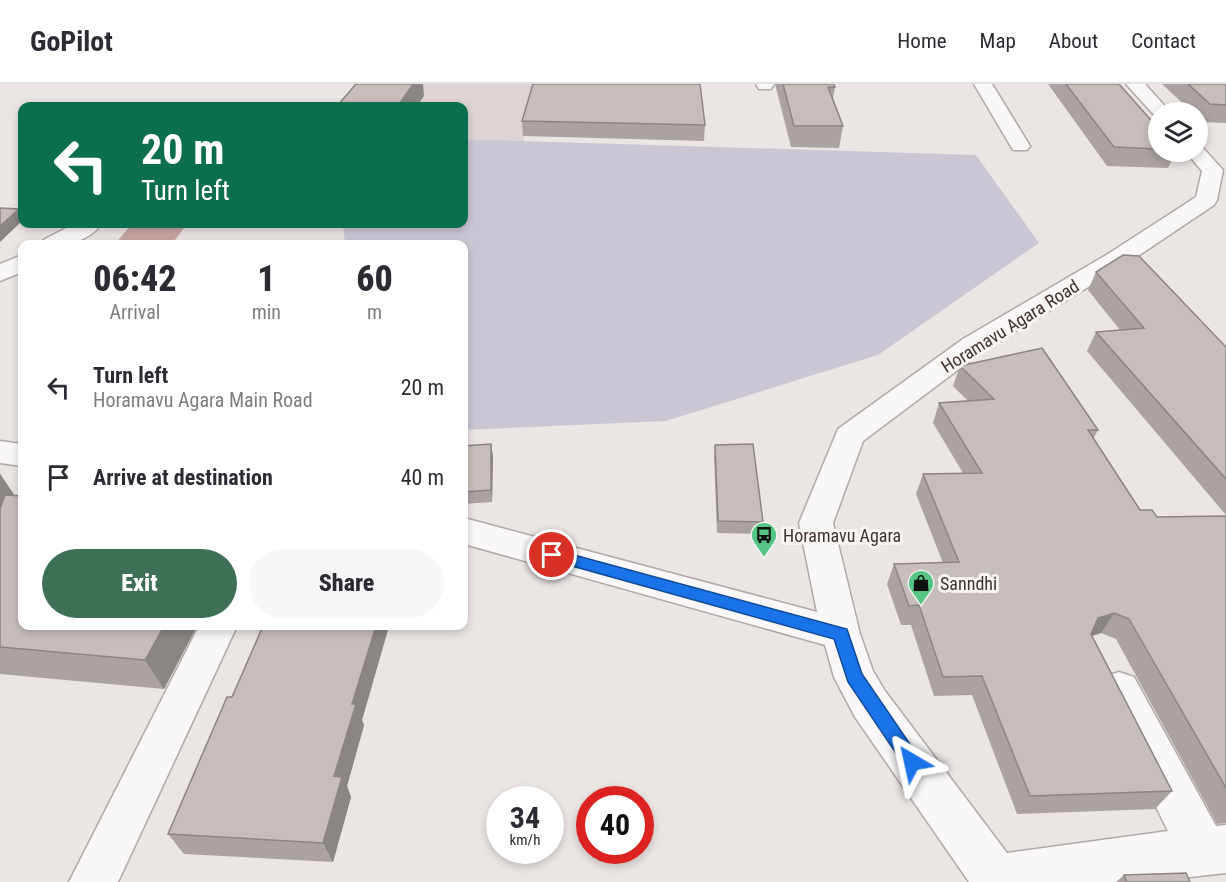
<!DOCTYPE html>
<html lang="en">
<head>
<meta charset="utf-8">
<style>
  body { margin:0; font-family:"Roboto Condensed",sans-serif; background:#f7f7f7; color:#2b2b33; height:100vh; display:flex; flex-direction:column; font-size:22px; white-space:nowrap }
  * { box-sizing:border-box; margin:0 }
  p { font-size:20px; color:#7c7c81 }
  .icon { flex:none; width:33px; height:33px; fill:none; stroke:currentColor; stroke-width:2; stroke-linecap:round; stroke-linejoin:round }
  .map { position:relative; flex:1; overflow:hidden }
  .details { position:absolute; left:18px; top:156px; width:450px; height:390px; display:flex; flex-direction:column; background:#fff; border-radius:12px; box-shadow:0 3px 9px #0003 }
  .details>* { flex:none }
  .hud { position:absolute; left:18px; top:18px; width:450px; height:126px; border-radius:12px; box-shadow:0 3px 9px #0003; background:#0b6e4f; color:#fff; overflow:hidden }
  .buttons { position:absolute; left:1148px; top:18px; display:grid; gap:12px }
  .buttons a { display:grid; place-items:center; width:60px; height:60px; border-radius:50%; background:#fff; box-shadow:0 3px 9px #0003; font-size:30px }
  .speed { position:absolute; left:486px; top:702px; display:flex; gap:12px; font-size:30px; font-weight:700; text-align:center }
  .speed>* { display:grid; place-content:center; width:78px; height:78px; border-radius:50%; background:#fff; box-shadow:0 3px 9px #0003; line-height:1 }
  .speed small { font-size:15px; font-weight:400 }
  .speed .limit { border:9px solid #d22; background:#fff; color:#111 }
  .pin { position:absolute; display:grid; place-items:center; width:51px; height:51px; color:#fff; margin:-26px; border:3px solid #fff; border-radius:50%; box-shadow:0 2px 6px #0007 }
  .me { position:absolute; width:66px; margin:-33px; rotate:324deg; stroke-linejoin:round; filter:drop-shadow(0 0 4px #0008) }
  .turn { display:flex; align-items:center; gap:21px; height:126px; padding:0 24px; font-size:27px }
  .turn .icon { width:78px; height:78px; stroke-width:2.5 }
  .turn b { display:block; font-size:42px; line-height:51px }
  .eta { display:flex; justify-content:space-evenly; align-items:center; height:102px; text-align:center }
  .eta b { font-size:36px; font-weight:800; line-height:42px }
  .primary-button { display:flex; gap:12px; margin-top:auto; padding:12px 24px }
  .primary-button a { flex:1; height:69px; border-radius:36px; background:#3e7058; color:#fff; font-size:24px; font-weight:800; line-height:69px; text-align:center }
  .primary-button a+a { background:#f7f7f7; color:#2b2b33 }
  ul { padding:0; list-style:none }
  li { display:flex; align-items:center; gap:18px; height:90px; padding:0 24px }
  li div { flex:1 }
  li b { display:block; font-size:22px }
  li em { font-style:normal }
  header { display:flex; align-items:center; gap:36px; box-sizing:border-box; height:84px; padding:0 30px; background:#fff; border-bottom:2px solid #e1e1e2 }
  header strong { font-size:28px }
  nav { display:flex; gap:33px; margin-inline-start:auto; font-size:21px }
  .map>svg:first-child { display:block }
</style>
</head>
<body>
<header>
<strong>GoPilot</strong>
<nav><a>Home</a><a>Map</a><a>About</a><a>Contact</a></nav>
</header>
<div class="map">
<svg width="1226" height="798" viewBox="0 0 1226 798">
  <rect width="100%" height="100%" fill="#ebe5e4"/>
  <!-- built -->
  <polygon fill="#ddd4d3" points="379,0 539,0 523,57 464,55 464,22 361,22"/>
  <!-- green -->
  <polygon fill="#cbc6d4" points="464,55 976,71 1039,159 878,271 666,337 464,346 464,160 345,160 343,140 464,140"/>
  <!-- water -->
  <polygon fill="#c7a6a3" points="132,140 187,140 172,160 115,160"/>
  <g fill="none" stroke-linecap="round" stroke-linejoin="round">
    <!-- minor casing -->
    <g stroke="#b2a8a6" stroke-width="3">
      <g id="minor">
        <polygon points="756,0 774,0 771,5 759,5"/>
        <polygon points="974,0 992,0 1030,62 1027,66 1013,66"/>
        <polygon points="1126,0 1145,0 1170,28 1158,28 1158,33 1155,32"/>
        <polygon points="1197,62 1203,64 1223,86 1217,116 1214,121 1126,180 983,267 863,357 833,439 860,550 873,587 885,607 1007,769 1168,747 1098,606 1104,593 1119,588 1134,593 1216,742 1226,741 1226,789 1145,798 969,798 855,633 834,593 825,561 464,460 464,434 817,528 799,439 838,345 963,255 1108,170 1196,113 1202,87 1186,68 1197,68"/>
        <path d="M74 140H101C89 159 61 162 41 160L45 155Z"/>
        <polygon points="22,171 22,188 0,197 0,180"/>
        <polygon points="0,357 22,360 22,382 0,379"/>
        <polygon points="199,542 237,542 118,798 69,798"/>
      </g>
    </g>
    <!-- minor -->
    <use href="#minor" fill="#f9f7f7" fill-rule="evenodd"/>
  </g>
  <!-- wall -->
  <g fill="#aba3a2">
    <polygon points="775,0 834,0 835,3 833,15 843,42 839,64 791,63"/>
    <polygon points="1048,0 1119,0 1158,44 1158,68 1176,68 1168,84 1107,82"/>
    <polygon points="1162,0 1226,0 1226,39 1201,38 1197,34 1197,28 1192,28"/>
    <polygon points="522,37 705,41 704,57 523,52"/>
    <polygon points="1096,188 1226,263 1226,431 1087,267 1096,248 1120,246 1088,206"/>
    <polygon points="960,282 1098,346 1093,355 1140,426 1157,433 1226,432 1226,739 1217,740 1116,555 1101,549 1092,552 1172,707 1155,725 1017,730 972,611 934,612 911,541 901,541 887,500 894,480 943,479 916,410 923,390 963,389 933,339 939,319 968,317 953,302"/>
    <polygon points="715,361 763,438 761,450 717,449 714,373"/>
    <polygon points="464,362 493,372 492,418 464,420"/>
    <polygon points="0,390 15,412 197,542 164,605 0,590"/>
    <polygon points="263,542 389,542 362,636 364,641 347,702 351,713 333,778 184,770 168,750 232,613"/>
    <polygon points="1124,791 1190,798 1116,798"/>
  </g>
  <!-- shaded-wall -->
  <g fill="#8b8584">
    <polygon points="413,0 423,0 424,12 417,22 398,22"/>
    <polygon points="19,125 22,131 22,137 0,158 0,142"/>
    <polygon points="491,360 493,372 492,418 491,406"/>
    <polygon points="0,390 17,415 0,428"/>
    <polygon points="1114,529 1101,549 1085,554 1098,534"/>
    <polygon points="164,542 197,542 164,605 145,576"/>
    <polygon points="376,542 389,542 362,636 364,641 347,702 351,713 333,778 323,759 334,692 352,620"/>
  </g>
  <!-- building -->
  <g fill="#c7bebc" stroke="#8b8584" stroke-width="1.5">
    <polygon points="356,0 413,0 398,22 337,22"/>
    <polygon points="533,0 700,0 705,41 522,37"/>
    <polygon points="783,0 834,0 835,3 828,3 843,42 794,42"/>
    <polygon points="1066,0 1119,0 1158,44 1158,65 1114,63"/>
    <polygon points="1188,0 1226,0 1226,21 1210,20"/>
    <polygon points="0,124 19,125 0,142"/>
    <polygon points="1123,171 1139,172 1226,263 1226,395 1096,248 1144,244 1096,188"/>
    <polygon points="1042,264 1098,346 1088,346 1140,426 1152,426 1157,433 1226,432 1226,704 1129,535 1114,529 1098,534 1091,550 1172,707 1030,712 982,592 943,593 919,521 909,522 894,480 959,478 923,390 982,389 939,319 994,315 960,282"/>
    <polygon points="491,360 491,406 464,408 464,362"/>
    <polygon points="753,360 763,438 718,437 715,361"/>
    <polygon points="5,411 22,412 22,542 164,542 145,576 0,563 0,425"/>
    <polygon points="263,542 376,542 352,620 356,620 334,692 342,693 323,759 168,750 227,613 232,613"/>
    <polygon points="1186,789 1190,798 1127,798 1124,791"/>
  </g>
  <!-- route -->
  <polygon fill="#1a73e8" stroke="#114b97" stroke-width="1.5" points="552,465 847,545 862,590 918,672 921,678 918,684 912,686 906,684 848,598 834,555 547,475 545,471 547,467"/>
  <!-- icons -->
  <defs>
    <g id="bus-pin" transform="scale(1.35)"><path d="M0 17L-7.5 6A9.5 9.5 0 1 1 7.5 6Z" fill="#55c485" stroke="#f8f5f4"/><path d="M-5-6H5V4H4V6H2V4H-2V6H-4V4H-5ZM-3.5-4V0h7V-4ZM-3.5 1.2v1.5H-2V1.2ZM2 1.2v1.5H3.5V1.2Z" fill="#111"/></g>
    <g id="shop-pin" transform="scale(1.35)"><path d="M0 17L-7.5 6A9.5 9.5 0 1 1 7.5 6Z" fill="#55c485" stroke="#f8f5f4"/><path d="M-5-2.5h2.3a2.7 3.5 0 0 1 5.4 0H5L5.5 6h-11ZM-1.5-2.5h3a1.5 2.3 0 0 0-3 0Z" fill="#111"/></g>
  </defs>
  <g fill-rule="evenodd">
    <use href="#bus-pin" x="764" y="451"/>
    <use href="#shop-pin" x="921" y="499"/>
  </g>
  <g text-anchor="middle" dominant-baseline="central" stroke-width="6" stroke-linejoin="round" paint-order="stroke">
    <!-- street labels -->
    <g font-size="18" fill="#42322d" stroke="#f8f5f4">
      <text transform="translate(1010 242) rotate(-32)">Horamavu Agara Road</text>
    </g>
    <!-- poi labels -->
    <g font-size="18" fill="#42322d" stroke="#f8f5f4" text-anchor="start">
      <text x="783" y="451">Horamavu Agara</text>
      <text x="940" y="499">Sanndhi</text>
    </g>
  </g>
</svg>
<div class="buttons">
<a><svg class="icon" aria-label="layers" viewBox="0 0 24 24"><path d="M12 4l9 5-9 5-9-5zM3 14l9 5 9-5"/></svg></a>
</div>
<div class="speed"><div>34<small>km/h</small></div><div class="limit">40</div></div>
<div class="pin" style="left:552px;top:471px;background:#d93025"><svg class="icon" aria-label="arrive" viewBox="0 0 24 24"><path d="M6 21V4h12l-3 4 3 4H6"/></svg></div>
<svg class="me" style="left:912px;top:678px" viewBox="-20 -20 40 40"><path d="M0-17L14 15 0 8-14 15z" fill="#1a73e8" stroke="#fff" stroke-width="4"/></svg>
<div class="hud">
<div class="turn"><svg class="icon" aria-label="left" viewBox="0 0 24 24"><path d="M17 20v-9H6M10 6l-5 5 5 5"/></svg><div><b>20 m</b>Turn left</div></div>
</div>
<section class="details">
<div class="eta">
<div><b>06:42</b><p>Arrival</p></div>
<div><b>1</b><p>min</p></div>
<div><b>60</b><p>m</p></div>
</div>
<ul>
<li><svg class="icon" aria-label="left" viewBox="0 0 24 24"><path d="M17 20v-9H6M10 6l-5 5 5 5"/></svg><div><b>Turn left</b><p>Horamavu Agara Main Road</p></div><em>20 m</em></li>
<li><svg class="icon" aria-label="arrive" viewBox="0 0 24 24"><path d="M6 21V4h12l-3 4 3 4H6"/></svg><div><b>Arrive at destination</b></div><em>40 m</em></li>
</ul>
<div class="primary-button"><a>Exit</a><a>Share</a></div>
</section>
</div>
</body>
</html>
